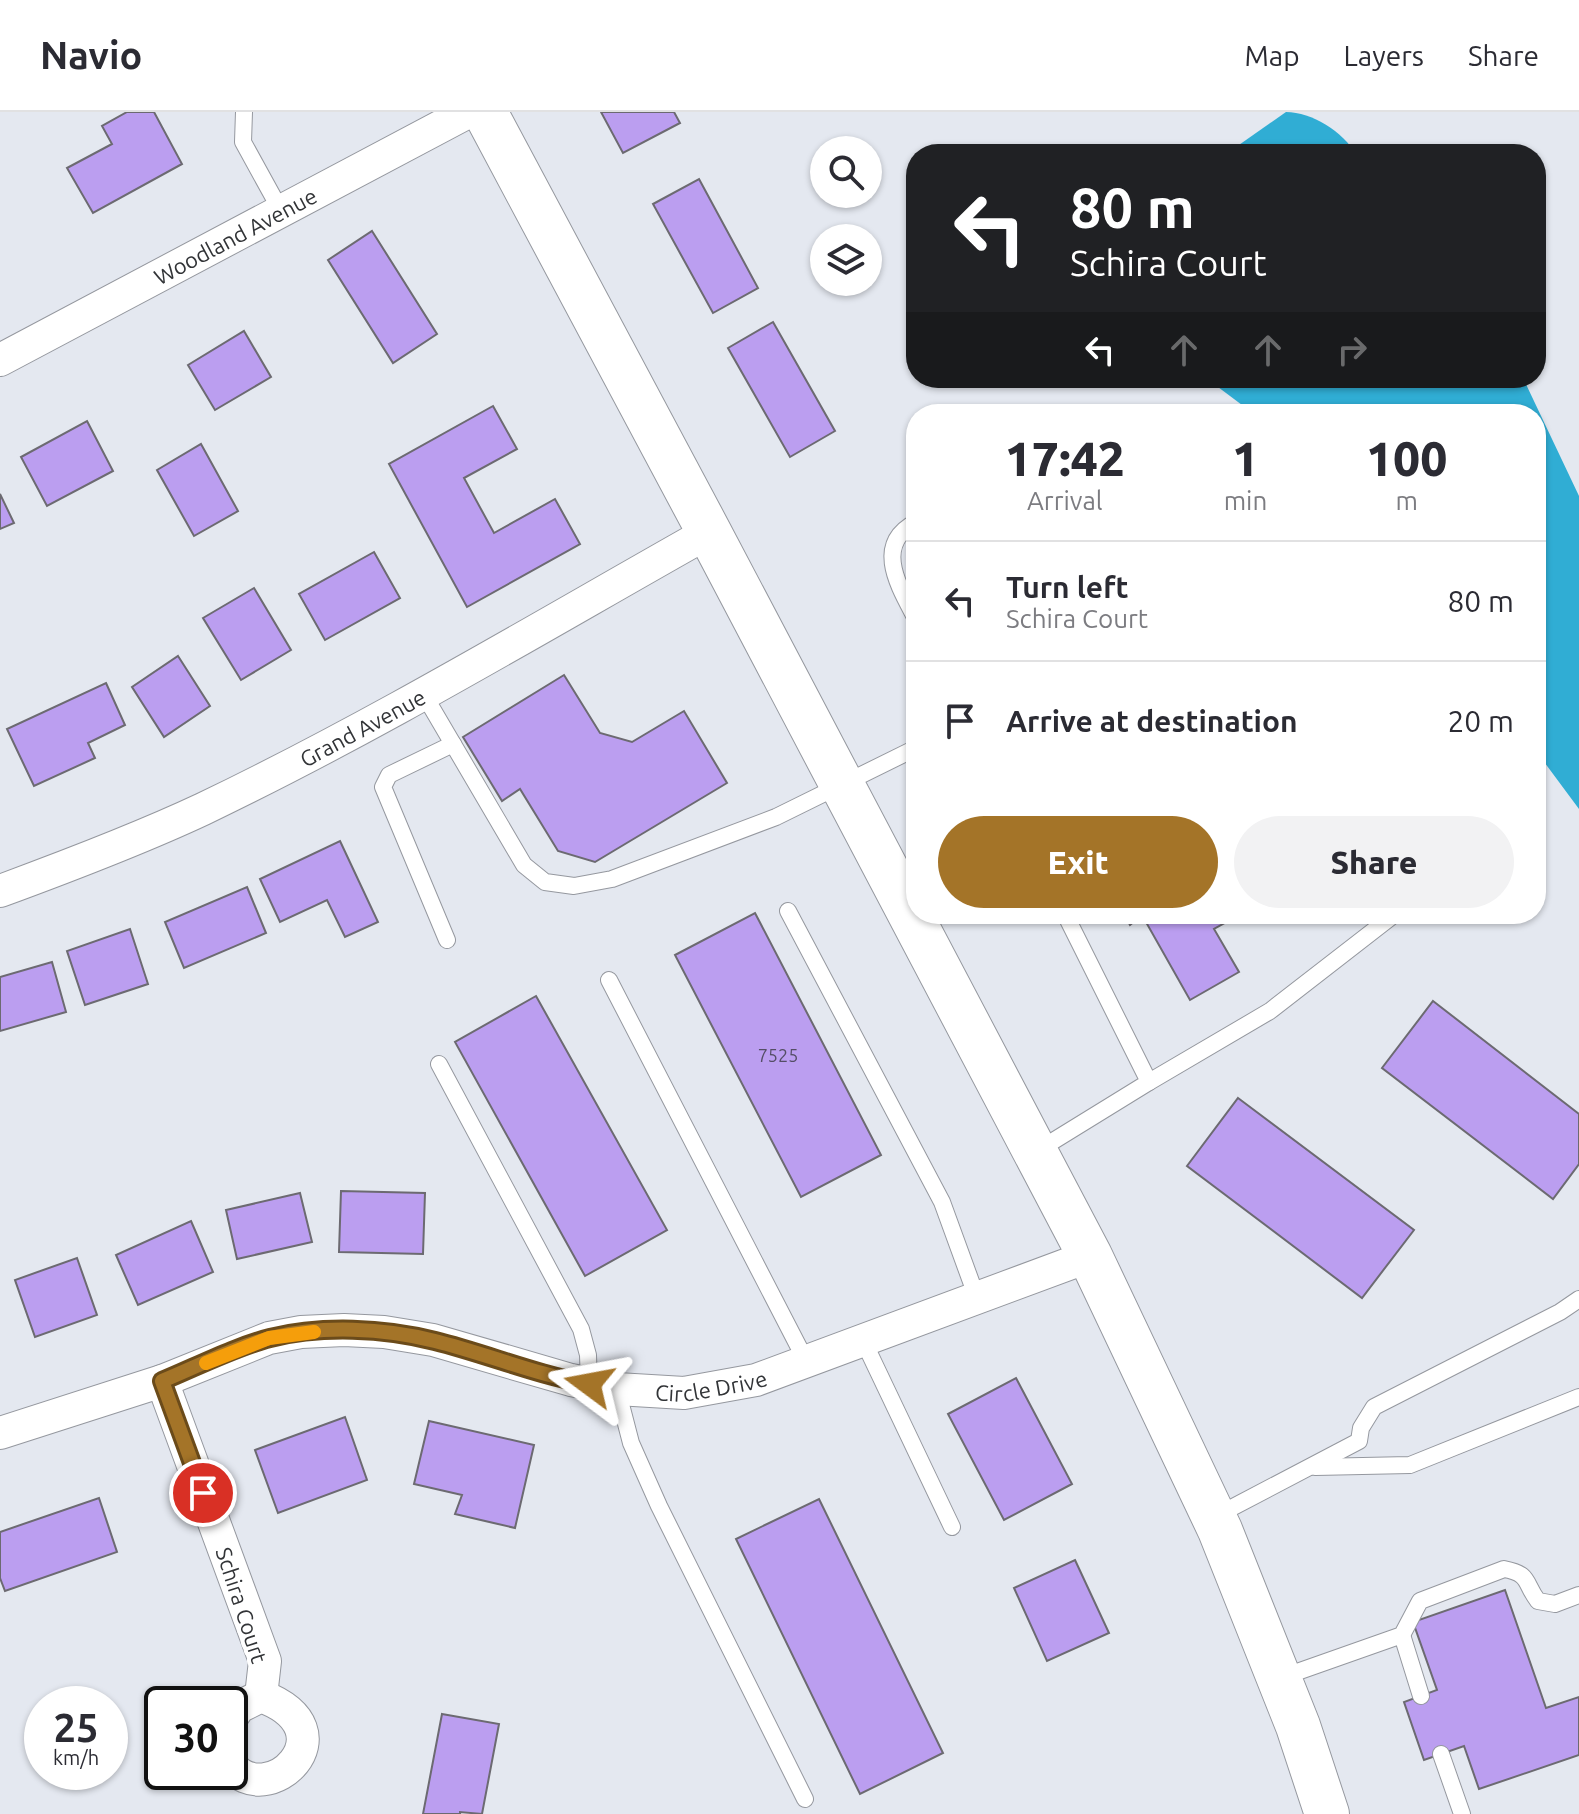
<!DOCTYPE html>
<html lang="en">
<head>
<meta charset="utf-8">
<style>
  body { margin:0; font-family:Ubuntu,sans-serif; background:#f2f2f3; color:#2b2b33; height:100vh; display:flex; flex-direction:column; font-size:30px; white-space:nowrap }
  * { box-sizing:border-box; margin:0 }
  p { font-size:26px; color:#7c7c81 }
  .icon { flex:none; width:44px; height:44px; fill:none; stroke:currentColor; stroke-width:2; stroke-linecap:round; stroke-linejoin:round }
  .map { position:relative; flex:1; overflow:hidden }
  .details { position:absolute; left:906px; top:292px; width:640px; height:520px; display:flex; flex-direction:column; background:#fff; border-radius:32px; box-shadow:0 2px 6px #0004 }
  .details>* { flex:none }
  .guide { position:absolute; left:906px; top:32px; width:640px; height:244px; border-radius:32px; box-shadow:0 2px 6px #0004; background:#202124; color:#fff; overflow:hidden }
  .controls { position:absolute; left:810px; top:24px; display:grid; gap:16px }
  .controls a { display:grid; place-items:center; width:72px; height:72px; border-radius:50%; background:#fff; box-shadow:0 2px 6px #0004; font-size:40px }
  .speed { position:absolute; left:24px; top:1574px; display:flex; gap:16px; font-size:40px; font-weight:700; text-align:center }
  .speed>* { display:grid; place-content:center; width:104px; height:104px; border-radius:50%; background:#fff; box-shadow:0 2px 6px #0004; line-height:1 }
  .speed small { font-size:20px; font-weight:400 }
  .speed .limit { border:4px solid #111; border-radius:12px; background:#fff; color:#111 }
  .pin { position:absolute; display:grid; place-items:center; width:68px; height:68px; color:#fff; margin:-34px; border:4px solid #fff; border-radius:50%; box-shadow:0 2px 8px #0007 }
  .me { position:absolute; width:88px; margin:-44px; rotate:283deg; stroke-linejoin:round; filter:drop-shadow(0 0 6px #0008) }
  .turn { display:flex; align-items:center; gap:28px; height:168px; padding:0 32px; font-size:36px }
  .turn .icon { width:104px; height:104px; stroke-width:2.5 }
  .turn b { display:block; font-size:56px; line-height:68px }
  .lanes { display:flex; align-items:center; height:76px; padding:0 32px; background:#0003; justify-content:center; gap:40px; direction:ltr }
  .lanes .off { opacity:.35 }
  .eta { display:flex; justify-content:space-evenly; align-items:center; height:136px; text-align:center }
  .eta b { font-size:48px; font-weight:800; line-height:56px }
  .action { display:flex; gap:16px; margin-top:auto; padding:16px 32px }
  .action a { flex:1; height:92px; border-radius:48px; background:#a47428; color:#fff; font-size:32px; font-weight:800; line-height:92px; text-align:center }
  .action a+a { background:#f2f2f3; color:#2b2b33 }
  ul { padding:0; list-style:none }
  li { display:flex; align-items:center; gap:24px; height:120px; padding:0 32px; border-top:2px solid #e1e1e2 }
  li div { flex:1 }
  li b { display:block; font-size:30px }
  li em { font-style:normal }
  header { display:flex; align-items:center; gap:48px; box-sizing:border-box; height:112px; padding:0 40px; background:#fff; border-bottom:2px solid #e1e1e2 }
  header strong { font-size:38px }
  nav { display:flex; gap:44px; margin-inline-start:auto; font-size:28px }
  .map>svg:first-child { display:block }
</style>
</head>
<body>
<header>
<strong>Navio</strong>
<nav><a>Map</a><a>Layers</a><a>Share</a></nav>
</header>
<div class="map">
<svg width="1579" height="1702" viewBox="0 0 1579 1702">
  <rect width="100%" height="100%" fill="#e4e8f0"/>
  <!-- water -->
  <g fill="#30add4">
    <path d="M1286 0C1312 0 1343 20 1356 42H1226Z"/>
    <polygon points="1206,266 1523,266 1579,384 1579,697 1536,639 1536,302 1254,302"/>
  </g>
  <!-- building -->
  <g fill="#bb9ef0" stroke="#6c6a71" stroke-width="2">
    <polygon points="127,0 154,0 182,52 93,101 67,56 112,32 102,14"/>
    <polygon points="601,0 674,0 680,11 623,41"/>
    <polygon points="699,67 758,176 713,201 653,92"/>
    <polygon points="372,119 437,222 393,251 328,148"/>
    <polygon points="773,210 835,319 790,345 728,236"/>
    <polygon points="244,219 271,265 215,298 188,253"/>
    <polygon points="493,294 517,337 464,366 494,421 555,387 580,432 467,495 389,352"/>
    <polygon points="87,309 113,359 47,394 21,345"/>
    <polygon points="201,332 238,399 194,424 157,358"/>
    <polygon points="0,382 14,411 0,417"/>
    <polygon points="374,440 400,486 325,528 299,482"/>
    <polygon points="254,476 291,538 241,568 203,506"/>
    <polygon points="178,544 210,594 164,625 132,575"/>
    <polygon points="564,563 600,621 632,630 684,599 727,671 595,750 558,739 520,677 502,689 463,625"/>
    <polygon points="106,571 125,613 88,631 95,646 34,674 7,617"/>
    <polygon points="340,729 378,810 345,825 327,788 280,810 260,767"/>
    <polygon points="247,775 266,821 184,856 165,810"/>
    <polygon points="755,801 881,1043 801,1085 675,843"/>
    <polygon points="1124,802 1241,802 1214,817 1239,860 1190,888 1142,803 1130,813"/>
    <polygon points="130,817 148,872 85,893 67,839"/>
    <polygon points="52,850 66,900 0,919 0,865"/>
    <polygon points="536,884 667,1118 585,1164 455,930"/>
    <polygon points="1433,889 1579,1002 1579,1052 1553,1087 1382,956"/>
    <polygon points="1238,986 1414,1118 1362,1186 1187,1054"/>
    <polygon points="341,1079 425,1081 423,1142 339,1140"/>
    <polygon points="300,1081 312,1130 237,1147 226,1098"/>
    <polygon points="191,1109 213,1160 138,1193 116,1143"/>
    <polygon points="77,1146 97,1203 35,1225 15,1168"/>
    <polygon points="1016,1266 1072,1372 1004,1408 948,1302"/>
    <polygon points="345,1305 367,1368 278,1401 255,1338"/>
    <polygon points="429,1309 534,1333 515,1416 455,1402 462,1383 414,1372"/>
    <polygon points="99,1386 117,1440 5,1479 0,1466 0,1420"/>
    <polygon points="819,1387 943,1641 860,1682 736,1427"/>
    <polygon points="1075,1448 1109,1521 1047,1549 1014,1476"/>
    <polygon points="1505,1478 1546,1596 1579,1585 1579,1643 1479,1677 1464,1634 1424,1648 1404,1590 1437,1578 1413,1510"/>
    <polygon points="442,1602 499,1612 482,1702 460,1700 460,1702 423,1702"/>
  </g>
  <g fill="none" stroke-linecap="round" stroke-linejoin="round">
    <!-- service casing -->
    <g stroke="#95989f" stroke-width="18">
      <g id="service">
        <polyline points="244,0 243,30 281,99"/>
        <path d="M916 410C872 433 900 476 916 507"/>
        <polyline points="423,581 524,753 545,770 574,774 612,767 776,705 916,636"/>
        <polyline points="788,799 942,1090 977,1186"/>
        <polyline points="447,828 383,675 389,663 453,632"/>
        <polyline points="609,868 806,1249"/>
        <polyline points="439,952 581,1217 588,1243 589,1272"/>
        <polyline points="1149,970 1270,899 1395,802"/>
        <polyline points="1037,1039 1149,970 1065,802"/>
        <polyline points="863,1228 952,1415"/>
        <polyline points="617,1277 631,1331 659,1394 805,1687"/>
        <polyline points="1315,1355 1410,1353 1579,1285"/>
        <polyline points="1216,1404 1359,1329 1361,1316 1374,1295 1560,1200 1579,1187"/>
        <polyline points="1402,1523 1421,1584"/>
        <path d="M1280 1566 1402 1523 1420 1489 1504 1457C1531 1462 1524 1471 1538 1489L1555 1492 1579 1483"/>
        <polyline points="1441,1642 1462,1702"/>
      </g>
    </g>
    <!-- minor casing -->
    <g stroke="#95989f" stroke-width="34">
      <g id="minor">
        <path id="s1" d="M0 248 468 0"/>
        <path id="s2" d="M0 779C68 754 137 728 203 697 376 614 542 514 709 420"/>
        <polyline points="162,1269 265,1549 261,1584"/>
        <path id="s3" d="M0 1321 162 1269 269 1226 301 1220 344 1218 384 1220 433 1228 571 1268 617 1277 684 1281 756 1268 1090 1144"/>
        <path d="M230 1608 239 1595 261 1584C355 1619 266 1702 230 1652"/>
      </g>
    </g>
    <!-- primary casing -->
    <g stroke="#95989f" stroke-width="46">
      <polyline id="primary" points="485,0 709,420 1090,1144 1220,1418 1298,1614 1327,1702"/>
    </g>
    <!-- service -->
    <use href="#service" stroke="#fff" stroke-width="16"/>
    <!-- minor -->
    <use href="#minor" stroke="#fff" stroke-width="32"/>
    <!-- primary -->
    <use href="#primary" stroke="#fff" stroke-width="44"/>
  </g>
  <g fill="none" stroke-linecap="round" stroke-linejoin="round">
    <!-- route casing -->
    <g stroke="#6b4b1a" stroke-width="20">
      <path id="route" d="M203 1381 162 1269C196 1255 235 1235 270 1226 322 1213 384 1216 435 1229 487 1242 537 1263 589 1272"/>
    </g>
    <!-- route -->
    <use href="#route" stroke="#a47428" stroke-width="14"/>
    <!-- slow -->
    <polyline stroke="#f59e0b" stroke-width="14" points="206,1251 269,1226 314,1220"/>
  </g>
  <g text-anchor="middle" dominant-baseline="central" stroke-width="8" stroke-linejoin="round" paint-order="stroke">
    <!-- number labels -->
    <g font-size="18" fill="#544e65">
      <text x="778" y="943">7525</text>
    </g>
    <!-- street labels -->
    <g font-size="22" fill="#323437" stroke="#fff">
      <text stroke="none"><textPath href="#s1" startOffset="266">Woodland Avenue</textPath></text>
      <text stroke="none"><textPath href="#s2" startOffset="398">Grand Avenue</textPath></text>
      <text stroke="none"><textPath href="#s3" startOffset="736">Circle Drive</textPath></text>
      <text transform="translate(242 1493) rotate(72)">Schira Court</text>
    </g>
  </g>
</svg>
<div class="controls">
<a><svg class="icon" aria-label="search" viewBox="0 0 24 24"><circle cx="10" cy="10" r="6"/><path d="M15 15l6 6"/></svg></a>
<a><svg class="icon" aria-label="layers" viewBox="0 0 24 24"><path d="M12 4l9 5-9 5-9-5zM3 14l9 5 9-5"/></svg></a>
</div>
<div class="speed"><div>25<small>km/h</small></div><div class="limit">30</div></div>
<div class="pin" style="left:203px;top:1381px;background:#d93025"><svg class="icon" aria-label="arrive" viewBox="0 0 24 24"><path d="M6 21V4h12l-3 4 3 4H6"/></svg></div>
<svg class="me" style="left:589px;top:1272px" viewBox="-20 -20 40 40"><path d="M0-17L14 15 0 8-14 15z" fill="#a47428" stroke="#fff" stroke-width="4"/></svg>
<div class="guide">
<div class="turn"><svg class="icon" aria-label="left" viewBox="0 0 24 24"><path d="M17 20v-9H6M10 6l-5 5 5 5"/></svg><div><b>80 m</b>Schira Court</div></div>
<div class="lanes"><svg class="icon" aria-label="left" viewBox="0 0 24 24"><path d="M17 20v-9H6M10 6l-5 5 5 5"/></svg><svg class="icon off" aria-label="ahead" viewBox="0 0 24 24"><path d="M12 20V5M6 11l6-6 6 6"/></svg><svg class="icon off" aria-label="ahead" viewBox="0 0 24 24"><path d="M12 20V5M6 11l6-6 6 6"/></svg><svg class="icon off" aria-label="right" viewBox="0 0 24 24"><path d="M7 20v-9h11M14 6l5 5-5 5"/></svg></div>
</div>
<section class="details">
<div class="eta">
<div><b>17:42</b><p>Arrival</p></div>
<div><b>1</b><p>min</p></div>
<div><b>100</b><p>m</p></div>
</div>
<ul>
<li><svg class="icon" aria-label="left" viewBox="0 0 24 24"><path d="M17 20v-9H6M10 6l-5 5 5 5"/></svg><div><b>Turn left</b><p>Schira Court</p></div><em>80 m</em></li>
<li><svg class="icon" aria-label="arrive" viewBox="0 0 24 24"><path d="M6 21V4h12l-3 4 3 4H6"/></svg><div><b>Arrive at destination</b></div><em>20 m</em></li>
</ul>
<div class="action"><a>Exit</a><a>Share</a></div>
</section>
</div>
</body>
</html>
